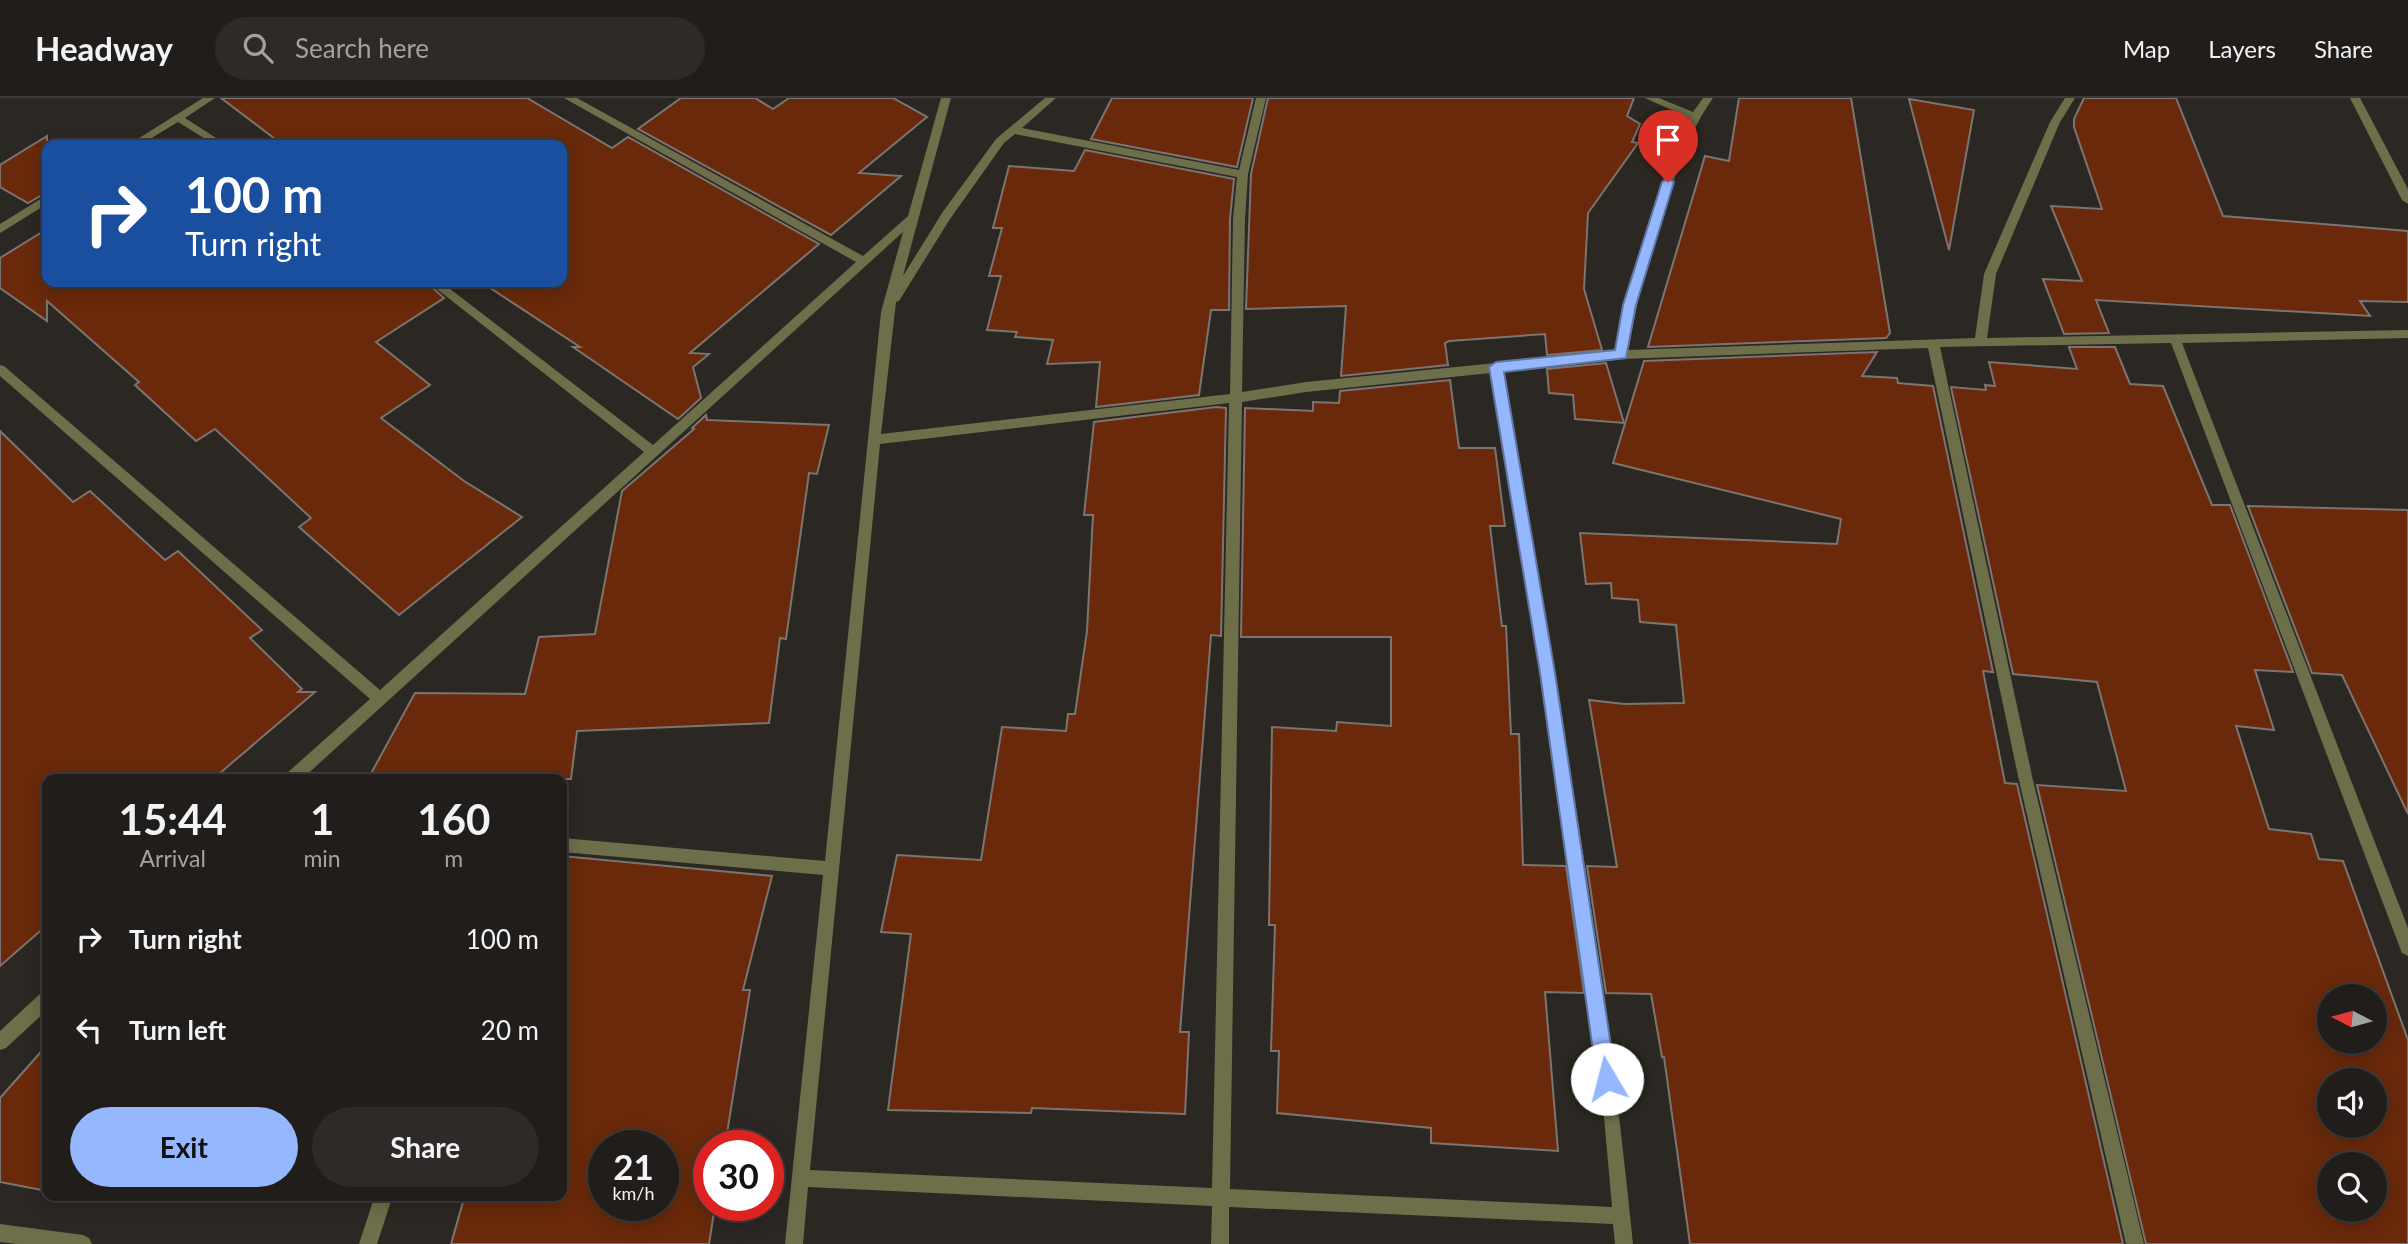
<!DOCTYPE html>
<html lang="en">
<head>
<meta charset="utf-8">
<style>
  body { margin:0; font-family:Lato,sans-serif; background:#2d2a27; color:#f1f3f6; height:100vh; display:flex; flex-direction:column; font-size:26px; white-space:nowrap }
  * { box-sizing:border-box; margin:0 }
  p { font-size:23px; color:#a2a2a2 }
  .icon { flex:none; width:38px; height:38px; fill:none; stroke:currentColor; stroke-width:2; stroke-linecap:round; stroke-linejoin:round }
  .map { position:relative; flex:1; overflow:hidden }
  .panel { position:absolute; left:42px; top:676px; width:525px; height:427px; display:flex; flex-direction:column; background:#201d1a; border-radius:14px; box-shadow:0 4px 18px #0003,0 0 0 2px #3d3b39 }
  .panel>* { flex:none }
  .banner { position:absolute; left:42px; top:42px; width:525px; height:147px; border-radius:14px; box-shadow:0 4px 18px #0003,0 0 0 2px #3d3b39; background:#1a4fa0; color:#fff; overflow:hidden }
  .needle { width:46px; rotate:276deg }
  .tools { position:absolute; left:2317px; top:886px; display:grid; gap:14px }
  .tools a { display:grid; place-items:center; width:70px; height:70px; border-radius:50%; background:#201d1a; box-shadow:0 4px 18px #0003,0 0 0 2px #3d3b39; font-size:35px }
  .speed { position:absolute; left:588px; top:1032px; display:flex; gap:14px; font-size:35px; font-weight:700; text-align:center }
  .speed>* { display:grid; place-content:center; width:91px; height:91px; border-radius:50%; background:#201d1a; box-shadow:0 4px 18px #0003,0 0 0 2px #3d3b39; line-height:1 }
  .speed small { font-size:18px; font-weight:400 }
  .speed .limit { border:10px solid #d22; background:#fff; color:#111 }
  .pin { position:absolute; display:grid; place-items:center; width:60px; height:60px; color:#fff; margin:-72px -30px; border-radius:50% 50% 50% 0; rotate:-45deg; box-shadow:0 0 7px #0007 }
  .pin .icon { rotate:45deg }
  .me { position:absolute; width:77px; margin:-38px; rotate:352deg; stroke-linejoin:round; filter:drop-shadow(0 0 5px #0008) }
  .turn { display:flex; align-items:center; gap:24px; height:147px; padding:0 28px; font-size:32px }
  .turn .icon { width:91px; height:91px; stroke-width:2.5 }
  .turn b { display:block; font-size:49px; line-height:60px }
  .eta { display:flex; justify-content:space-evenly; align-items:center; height:119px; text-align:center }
  .eta b { font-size:42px; font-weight:700; line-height:49px }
  .cta { display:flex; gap:14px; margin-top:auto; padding:14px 28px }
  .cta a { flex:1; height:80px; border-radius:42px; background:#94b7fd; color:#111; font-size:28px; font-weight:700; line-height:80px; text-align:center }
  .cta a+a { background:#2d2a27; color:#f1f3f6 }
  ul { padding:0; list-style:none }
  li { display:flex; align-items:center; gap:21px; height:91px; padding:0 28px }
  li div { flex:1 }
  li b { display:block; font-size:26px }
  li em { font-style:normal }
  header { display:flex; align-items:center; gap:42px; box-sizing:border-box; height:98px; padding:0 35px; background:#201d1a; border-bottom:2px solid #3d3b39 }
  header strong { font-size:33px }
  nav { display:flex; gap:38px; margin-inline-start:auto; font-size:24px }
  .search { width:490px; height:63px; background:#2d2a27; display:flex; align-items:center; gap:18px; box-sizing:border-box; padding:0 24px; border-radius:38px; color:#a2a2a2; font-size:26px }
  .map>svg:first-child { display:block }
</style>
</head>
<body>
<header>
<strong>Headway</strong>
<div class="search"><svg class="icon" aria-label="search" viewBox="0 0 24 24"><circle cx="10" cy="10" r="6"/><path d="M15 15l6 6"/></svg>Search here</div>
<nav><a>Map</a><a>Layers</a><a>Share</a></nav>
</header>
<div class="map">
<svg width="2408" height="1146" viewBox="0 0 2408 1146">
  <rect width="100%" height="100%" fill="#2b2722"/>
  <!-- building -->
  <g fill="#69290a" stroke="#7c7470" stroke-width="2" fill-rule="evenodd">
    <polygon points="221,0 527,0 612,50 628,39 819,146 690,255 709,256 693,269 701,300 678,321 573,249 580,249 481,184 562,184 562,47 283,47"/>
    <polygon points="681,0 755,0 773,11 789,0 893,0 927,19 859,75 901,78 831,137 638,31"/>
    <polygon points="1112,0 1253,0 1237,69 1091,41"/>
    <polygon points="1268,0 1634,0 1627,18 1640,26 1632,44 1638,45 1588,115 1584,191 1602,252 1547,257 1545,236 1449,243 1445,245 1448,267 1341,278 1346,208 1246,211 1251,76"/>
    <polygon points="1739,0 1851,0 1890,235 1886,240 1648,249 1705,58 1729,63"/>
    <polygon points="2084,0 2176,0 2223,118 2408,133 2408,204 2360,203 2370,218 2096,202 2109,235 2064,236 2043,181 2082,183 2051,108 2102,111 2074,29 2074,21"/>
    <polygon points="1909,1 1974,12 1949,152"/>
    <polygon points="47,38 47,94 28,105 0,89 0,67"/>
    <polygon points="1085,52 1234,81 1230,121 1229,212 1211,212 1199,297 1096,309 1100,264 1047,266 1053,242 1015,239 1017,234 987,232 1001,178 989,178 1002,130 993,130 1009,68 1074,73"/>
    <polygon points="47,131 47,184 426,184 444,200 376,244 430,287 381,320 464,383 522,419 399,517 299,429 311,420 215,331 196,343 135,287 139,284 47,203 47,223 0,190 0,160"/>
    <path d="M2069 249H2115L2130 286 2163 288 2212 407H2230L2293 574 2255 572 2274 632 2236 628 2269 731 2311 736 2319 761 2343 763 2408 942V1146H2146L2037 687 2126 693 2097 584 2013 576 1951 289 1986 292 1985 287 1995 288 1989 264 2077 271ZM2329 898H2375V943H2329ZM2329 982H2375V1027H2329ZM2329 1066H2375V1111H2329Z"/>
    <polygon points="1877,254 1862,278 1897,280 1898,285 1933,288 1993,574 1983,573 2005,685 2017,686 2123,1146 1690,1146 1664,959 1662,959 1651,896 1606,895 1587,768 1617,769 1589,602 1624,606 1684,605 1676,527 1640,524 1638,502 1612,500 1611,485 1586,486 1580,435 1837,446 1841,421 1613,365 1644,263"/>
    <polygon points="1606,265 1624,325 1575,321 1573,297 1549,295 1547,271"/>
    <polygon points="1450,282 1459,350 1495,350 1505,428 1490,428 1502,528 1506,528 1511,636 1519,636 1523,767 1566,768 1584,895 1545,894 1558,1053 1431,1045 1431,1030 1277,1015 1279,953 1271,953 1275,827 1269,827 1272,629 1336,633 1337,624 1391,628 1391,539 1241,539 1245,310 1313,313 1313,304 1339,305 1340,293"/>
    <polygon points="1216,309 1226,310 1221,538 1211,537 1180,934 1189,934 1185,1016 1032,1010 1031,1015 888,1012 911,836 881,834 897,757 981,762 1002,629 1066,633 1068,616 1075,616 1087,533 1093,417 1084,417 1094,324"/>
    <polygon points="706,317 707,322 829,327 817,376 809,375 786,541 780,540 769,625 577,633 571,681 368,681 415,595 525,596 539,539 595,536 622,393 694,331 692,330"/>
    <polygon points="0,333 73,404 90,393 165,462 178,453 262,532 250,540 302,591 298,594 315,594 213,681 47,681 47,827 0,868"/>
    <polygon points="2248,408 2408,412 2408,716 2342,577 2312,575"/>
    <path d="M562 758 772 778 743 892H750L725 1048H709V1108H715L709 1146H451L465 1097H562ZM604 1048H663V1108H604Z"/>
    <polygon points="47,947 47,1093 0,1084 0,1000"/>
  </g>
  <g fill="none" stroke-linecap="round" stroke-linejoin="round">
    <!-- minor -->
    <g fill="#6c6f49" fill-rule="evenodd">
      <polygon points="203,0 215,0 185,20 227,47 215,47 178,24 140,47 128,47"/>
      <path d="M564 0H577L863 158 908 118 941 0H951L903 178 942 115 996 41 1045 0H1056L1022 30 1239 72 1256 0H1266L1248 76 1245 121 1242 294 1306 284 1616 253C1625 203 1639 155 1655 106 1665 77 1674 47 1689 20L1645 0H1659L1693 14 1703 0H1713C1689 34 1677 73 1664 112 1649 158 1636 205 1628 252L1975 240 1984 176 2050 24 2065 0H2075L2060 24 1996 176 1987 240 2408 232V240L2182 245 2408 830V858L2402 855 2400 850 2171 245 1940 249 2032 678 2144 1146H2126L2018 678 1928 250 1621 261 1503 273C1553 563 1604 854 1633 1146H1615L1613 1126 1229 1109V1146H1211L1212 1108 808 1089 803 1146H785L823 777 562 754V740L825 763 881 214 903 134 302 681H284L286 676 370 601 0 278V267L4 268 380 592 644 354 428 184H441L653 347 856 164ZM1015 36 1237 79 1233 121 1230 296 881 336 896 204 899 203 950 121 1004 45ZM1491 275 1541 575 1603 1008 1612 1109 1230 1091 1242 304 1306 294ZM1229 305 1212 1090 810 1072 880 346Z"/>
      <polygon points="2350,0 2360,0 2408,91 2408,106 2402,102"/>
      <polygon points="47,97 47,106 0,135 0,126"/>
      <polygon points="47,893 47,912 6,950 0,952 0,933 41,895"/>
      <polygon points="375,1097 393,1097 377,1146 359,1146"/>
      <polygon points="0,1126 83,1137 89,1140 92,1146 17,1146 0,1144"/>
    </g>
  </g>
  <!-- route -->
  <polygon fill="#94b7fd" stroke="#6077a4" stroke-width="2" points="1668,80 1674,84 1636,207 1626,260 1504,274 1555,575 1616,981 1614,987 1607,990 1600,987 1597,981 1540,575 1489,269 1496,264 1615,252 1623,207 1662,84"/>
</svg>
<div class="tools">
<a><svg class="needle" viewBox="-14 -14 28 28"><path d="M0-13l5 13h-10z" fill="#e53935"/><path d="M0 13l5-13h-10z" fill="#a2a2a2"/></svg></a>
<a><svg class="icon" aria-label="sound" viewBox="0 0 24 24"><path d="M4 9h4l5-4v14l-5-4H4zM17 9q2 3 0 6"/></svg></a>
<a><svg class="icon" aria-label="search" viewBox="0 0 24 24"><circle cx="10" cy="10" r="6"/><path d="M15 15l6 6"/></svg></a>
</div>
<div class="speed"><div>21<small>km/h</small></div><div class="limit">30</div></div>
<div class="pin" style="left:1668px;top:84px;background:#d93025"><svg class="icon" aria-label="arrive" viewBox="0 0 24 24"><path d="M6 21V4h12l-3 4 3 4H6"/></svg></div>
<svg class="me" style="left:1607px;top:981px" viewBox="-20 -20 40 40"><circle r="19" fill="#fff"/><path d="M0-13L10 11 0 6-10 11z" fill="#94b7fd"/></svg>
<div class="banner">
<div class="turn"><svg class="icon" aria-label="right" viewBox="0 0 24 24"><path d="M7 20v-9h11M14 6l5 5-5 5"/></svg><div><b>100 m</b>Turn right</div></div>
</div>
<section class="panel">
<div class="eta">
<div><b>15:44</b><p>Arrival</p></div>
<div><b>1</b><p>min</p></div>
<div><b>160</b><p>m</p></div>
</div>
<ul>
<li><svg class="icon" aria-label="right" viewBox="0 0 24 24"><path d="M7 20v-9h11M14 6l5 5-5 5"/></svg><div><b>Turn right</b></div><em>100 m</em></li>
<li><svg class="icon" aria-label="left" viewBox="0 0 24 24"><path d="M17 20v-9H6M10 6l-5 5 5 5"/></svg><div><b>Turn left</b></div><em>20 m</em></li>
</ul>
<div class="cta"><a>Exit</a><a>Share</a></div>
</section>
</div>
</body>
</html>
